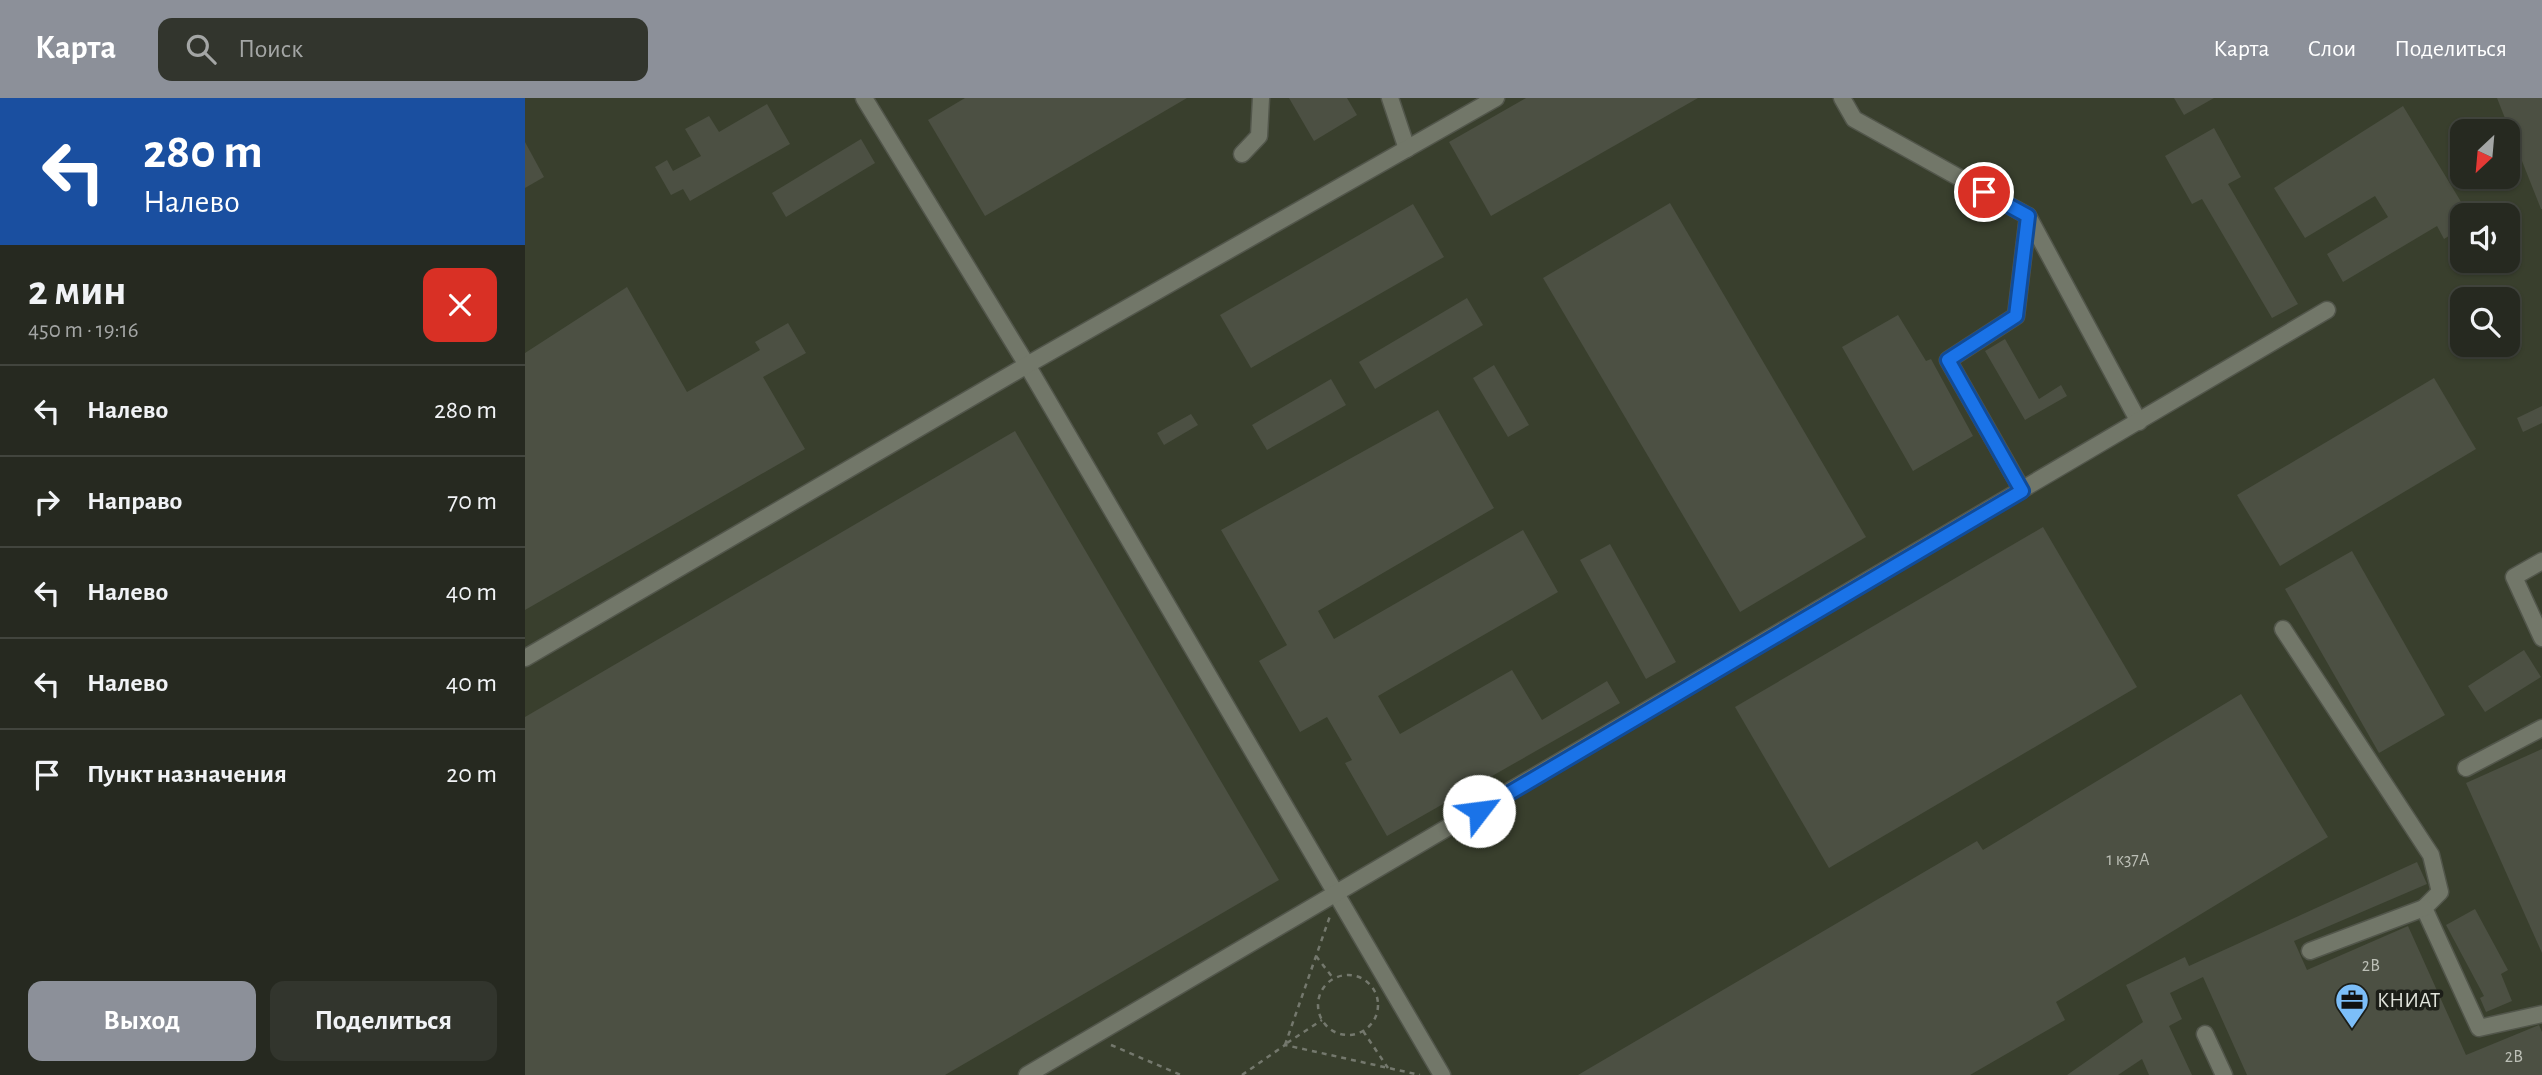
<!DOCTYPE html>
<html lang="ru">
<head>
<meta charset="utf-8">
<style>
  body { margin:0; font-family:"Alegreya Sans",sans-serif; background:#32352d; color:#f1f3f6; height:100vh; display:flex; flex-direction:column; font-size:26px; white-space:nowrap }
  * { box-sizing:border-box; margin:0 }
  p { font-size:23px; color:#a4a6a5 }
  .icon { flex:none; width:38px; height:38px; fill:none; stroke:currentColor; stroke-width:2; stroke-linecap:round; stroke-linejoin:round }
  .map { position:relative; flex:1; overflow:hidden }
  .sheet { display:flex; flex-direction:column; background:#262920; width:525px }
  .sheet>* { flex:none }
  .top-card { background:#1a4fa0; color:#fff; overflow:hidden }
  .needle { width:46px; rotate:206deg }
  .fabs { position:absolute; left:1925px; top:21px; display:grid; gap:14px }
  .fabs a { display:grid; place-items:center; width:70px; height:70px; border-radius:14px; background:#262920; box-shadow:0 2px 5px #0004,0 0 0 2px #42453e; font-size:35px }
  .pin { position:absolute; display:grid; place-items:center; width:60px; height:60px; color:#fff; margin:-30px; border:4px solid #fff; border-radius:50%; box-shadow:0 2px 7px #0007 }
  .me { position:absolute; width:77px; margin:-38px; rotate:60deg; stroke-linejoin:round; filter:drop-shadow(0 0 5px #0008) }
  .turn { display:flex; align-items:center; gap:24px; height:147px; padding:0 28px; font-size:32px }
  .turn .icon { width:91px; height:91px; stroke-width:2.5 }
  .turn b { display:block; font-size:49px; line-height:60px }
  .round { display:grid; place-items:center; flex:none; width:74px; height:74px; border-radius:14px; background:#32352d }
  .head { display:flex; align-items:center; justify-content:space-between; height:119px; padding:0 28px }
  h1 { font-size:42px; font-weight:600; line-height:52px }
  .cta { display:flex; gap:14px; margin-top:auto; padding:14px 28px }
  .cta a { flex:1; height:80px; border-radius:14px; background:#8c9099; color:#fff; font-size:28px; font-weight:600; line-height:80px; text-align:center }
  .cta a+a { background:#32352d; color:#f1f3f6 }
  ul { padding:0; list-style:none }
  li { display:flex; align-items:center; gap:21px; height:91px; padding:0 28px; border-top:2px solid #42453e }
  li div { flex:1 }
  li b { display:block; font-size:26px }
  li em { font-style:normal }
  header { display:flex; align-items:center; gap:42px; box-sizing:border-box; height:98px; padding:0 35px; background:#8c9099; color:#fff }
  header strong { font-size:33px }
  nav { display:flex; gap:38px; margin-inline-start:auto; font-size:24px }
  .search { width:490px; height:63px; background:#32352d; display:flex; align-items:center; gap:18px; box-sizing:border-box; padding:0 24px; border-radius:14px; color:#a4a6a5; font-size:26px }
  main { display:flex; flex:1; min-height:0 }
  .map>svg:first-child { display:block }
</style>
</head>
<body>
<header>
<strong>Карта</strong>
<div class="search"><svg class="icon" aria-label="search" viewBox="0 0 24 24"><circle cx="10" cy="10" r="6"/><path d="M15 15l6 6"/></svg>Поиск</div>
<nav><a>Карта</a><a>Слои</a><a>Поделиться</a></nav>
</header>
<main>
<section class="sheet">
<div class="top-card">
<div class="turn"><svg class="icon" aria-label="left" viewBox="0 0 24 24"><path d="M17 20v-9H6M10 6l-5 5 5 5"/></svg><div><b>280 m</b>Налево</div></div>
</div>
<div class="head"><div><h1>2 мин</h1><p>450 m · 19:16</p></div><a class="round" style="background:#d93025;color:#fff"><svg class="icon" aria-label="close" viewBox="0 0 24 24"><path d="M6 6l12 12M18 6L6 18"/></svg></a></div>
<ul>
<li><svg class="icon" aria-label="left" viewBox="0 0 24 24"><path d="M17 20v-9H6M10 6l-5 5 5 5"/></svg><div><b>Налево</b></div><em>280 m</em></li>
<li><svg class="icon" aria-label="right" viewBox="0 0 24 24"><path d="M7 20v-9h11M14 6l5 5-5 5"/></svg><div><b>Направо</b></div><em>70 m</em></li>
<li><svg class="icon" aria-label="left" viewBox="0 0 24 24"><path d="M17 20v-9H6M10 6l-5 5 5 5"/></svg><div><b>Налево</b></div><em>40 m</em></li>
<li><svg class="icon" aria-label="left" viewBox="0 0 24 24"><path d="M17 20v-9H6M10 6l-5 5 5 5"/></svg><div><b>Налево</b></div><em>40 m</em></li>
<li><svg class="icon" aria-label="arrive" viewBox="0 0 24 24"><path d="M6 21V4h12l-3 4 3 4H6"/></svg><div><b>Пункт назначения</b></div><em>20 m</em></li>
</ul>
<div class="cta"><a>Выход</a><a>Поделиться</a></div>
</section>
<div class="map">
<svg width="2017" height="977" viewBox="0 0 2017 977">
  <rect width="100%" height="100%" fill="#33372b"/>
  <!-- built -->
  <path fill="#393f2d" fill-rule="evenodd" d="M0 0H2017V977H0ZM1937 33H1983V79H1937ZM1937 117H1983V163H1937ZM1937 201H1983V247H1937Z"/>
  <!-- building -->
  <g fill="#4c5043">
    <polygon points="440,0 662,0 460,118 403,22"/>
    <polygon points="764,0 822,0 832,17 789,43"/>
    <polygon points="1001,0 1173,0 966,118 924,44"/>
    <polygon points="1649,0 1689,0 1659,17"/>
    <polygon points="1972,0 2017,0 2017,111 2016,111"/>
    <polygon points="242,6 265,46 165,103 158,91 146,97 130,69 142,62 148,73 176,58 160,31 184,18 194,34"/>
    <polygon points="1878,8 1944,117 1937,117 1937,130 1919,141 1912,128 1818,184 1802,156 1863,119 1850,98 1780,140 1749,90"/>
    <polygon points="1689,30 1716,79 1703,86 1773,206 1747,220 1677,101 1667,106 1640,58"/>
    <polygon points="336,41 350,65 261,119 247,95"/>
    <polygon points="0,44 19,79 0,90"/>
    <polygon points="1145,105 1341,439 1215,514 1018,180"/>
    <polygon points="888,106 919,159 726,270 695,217"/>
    <polygon points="102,189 162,294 235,252 230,244 263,225 281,255 238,279 280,351 0,512 0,255"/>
    <polygon points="942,200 958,227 850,291 834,264"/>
    <polygon points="1373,217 1401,263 1406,261 1448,338 1388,373 1317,249"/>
    <polygon points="1480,241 1514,301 1536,287 1542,298 1500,322 1460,253"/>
    <polygon points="969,267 1004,327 983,339 948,280"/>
    <polygon points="1909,280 1951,351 1755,468 1712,397"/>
    <polygon points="806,281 821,307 742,352 727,327"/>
    <polygon points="2017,308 2017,325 1998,334 1992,320"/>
    <polygon points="913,312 969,410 793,513 809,541 998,432 1033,494 853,598 875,636 987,572 1017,622 1082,583 1095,605 862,738 820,665 827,662 802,619 775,634 734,563 762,547 696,432"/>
    <polygon points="666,316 673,327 639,347 632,335"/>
    <polygon points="490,333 754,782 420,977 0,977 0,619"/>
    <polygon points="1518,429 1612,589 1304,770 1210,609"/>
    <polygon points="1085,446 1151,564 1121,581 1055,462"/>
    <polygon points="1827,453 1920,617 1854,655 1760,491"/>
    <polygon points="1999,552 2016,579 1960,614 1943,588"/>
    <polygon points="1716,596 1803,739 1531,904 1540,922 1445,977 1053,977 1452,743 1458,752"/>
    <polygon points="2017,651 2017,855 1941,685"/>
    <polygon points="1892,764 1902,786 1769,843 1782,872 1883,828 1941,957 2014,927 2017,934 2017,977 1722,977 1678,879 1645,895 1657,921 1644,928 1667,977 1624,977 1617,961 1593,977 1542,977 1618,924 1601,887 1660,859 1664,868"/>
    <polygon points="1950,811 1983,872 1976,876 1987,903 1961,914 1955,900 1959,898 1921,827"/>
  </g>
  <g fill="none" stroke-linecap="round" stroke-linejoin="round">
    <!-- minor casing -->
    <g stroke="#52564b" stroke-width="19">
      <g id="minor">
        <polyline points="339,0 502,267 917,977"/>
        <polyline points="865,0 882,51"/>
        <polyline points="1317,0 1329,21 1503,118 1614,324"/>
        <polyline points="717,56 734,38 736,0"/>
        <polyline points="1497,392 1423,262 1491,218 1503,118"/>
        <polyline points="2017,463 1989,479 2017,540"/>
        <polyline points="1758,531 1906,757 1915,794 1899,810 1954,930 2017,916"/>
        <polyline points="0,560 502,267 971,0"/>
        <polyline points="1941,670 2017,630"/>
        <polyline points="1785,853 1899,810"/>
        <polyline points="1680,936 1699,977"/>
        <polyline points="502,977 1802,212"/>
      </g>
    </g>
    <!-- path -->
    <g stroke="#74786d" stroke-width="2.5" stroke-dasharray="5 5" stroke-linecap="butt">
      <polyline points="791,858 808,880"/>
      <circle cx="823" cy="907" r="30"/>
      <polyline points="838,933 863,970"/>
      <polyline points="762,945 797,922"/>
      <polyline points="586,947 656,977"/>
      <polyline points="760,947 805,818"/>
      <polyline points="717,977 760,947 895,977"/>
    </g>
    <!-- minor -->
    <use href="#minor" stroke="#727769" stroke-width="16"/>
  </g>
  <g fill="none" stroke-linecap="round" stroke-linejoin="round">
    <!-- route casing -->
    <g stroke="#114b97" stroke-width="18">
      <polyline id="route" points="954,713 1497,393 1423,262 1491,218 1503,118 1459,94"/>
    </g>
    <!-- route -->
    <use href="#route" stroke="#1a73e8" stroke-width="12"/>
  </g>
  <!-- icons -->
  <defs>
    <g id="office-pin" transform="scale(1.75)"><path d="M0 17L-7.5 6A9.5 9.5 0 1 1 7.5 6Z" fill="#7cbef9" stroke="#1c1e18"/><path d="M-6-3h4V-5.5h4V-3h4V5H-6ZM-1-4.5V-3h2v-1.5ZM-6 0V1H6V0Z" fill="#111"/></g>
  </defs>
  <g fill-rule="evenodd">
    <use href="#office-pin" x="1827" y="902"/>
  </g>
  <g text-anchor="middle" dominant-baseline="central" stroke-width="7" stroke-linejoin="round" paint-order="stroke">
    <!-- number labels -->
    <g font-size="18" fill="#bcbfb6">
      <text x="1603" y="762">1 к37А</text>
      <text x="1846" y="868">2В</text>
      <text x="1989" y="959">2В</text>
    </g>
    <!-- poi labels -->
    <g font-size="21" fill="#e1e4dc" stroke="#1c1e18" text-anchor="start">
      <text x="1852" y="902">КНИАТ</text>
    </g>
  </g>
</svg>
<div class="fabs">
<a><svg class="needle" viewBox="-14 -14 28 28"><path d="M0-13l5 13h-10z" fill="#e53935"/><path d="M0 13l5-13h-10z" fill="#a4a6a5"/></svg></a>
<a><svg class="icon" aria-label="sound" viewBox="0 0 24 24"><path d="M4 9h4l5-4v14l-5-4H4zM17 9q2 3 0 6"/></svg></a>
<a><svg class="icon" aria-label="search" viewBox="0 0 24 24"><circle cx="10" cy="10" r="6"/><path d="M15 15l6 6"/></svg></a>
</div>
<div class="pin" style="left:1459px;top:94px;background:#d93025"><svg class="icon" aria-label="arrive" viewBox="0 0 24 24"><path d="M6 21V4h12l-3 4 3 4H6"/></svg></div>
<svg class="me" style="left:954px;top:713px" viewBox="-20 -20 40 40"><circle r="19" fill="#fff"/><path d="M0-13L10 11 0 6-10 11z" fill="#1a73e8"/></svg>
</div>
</main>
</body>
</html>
